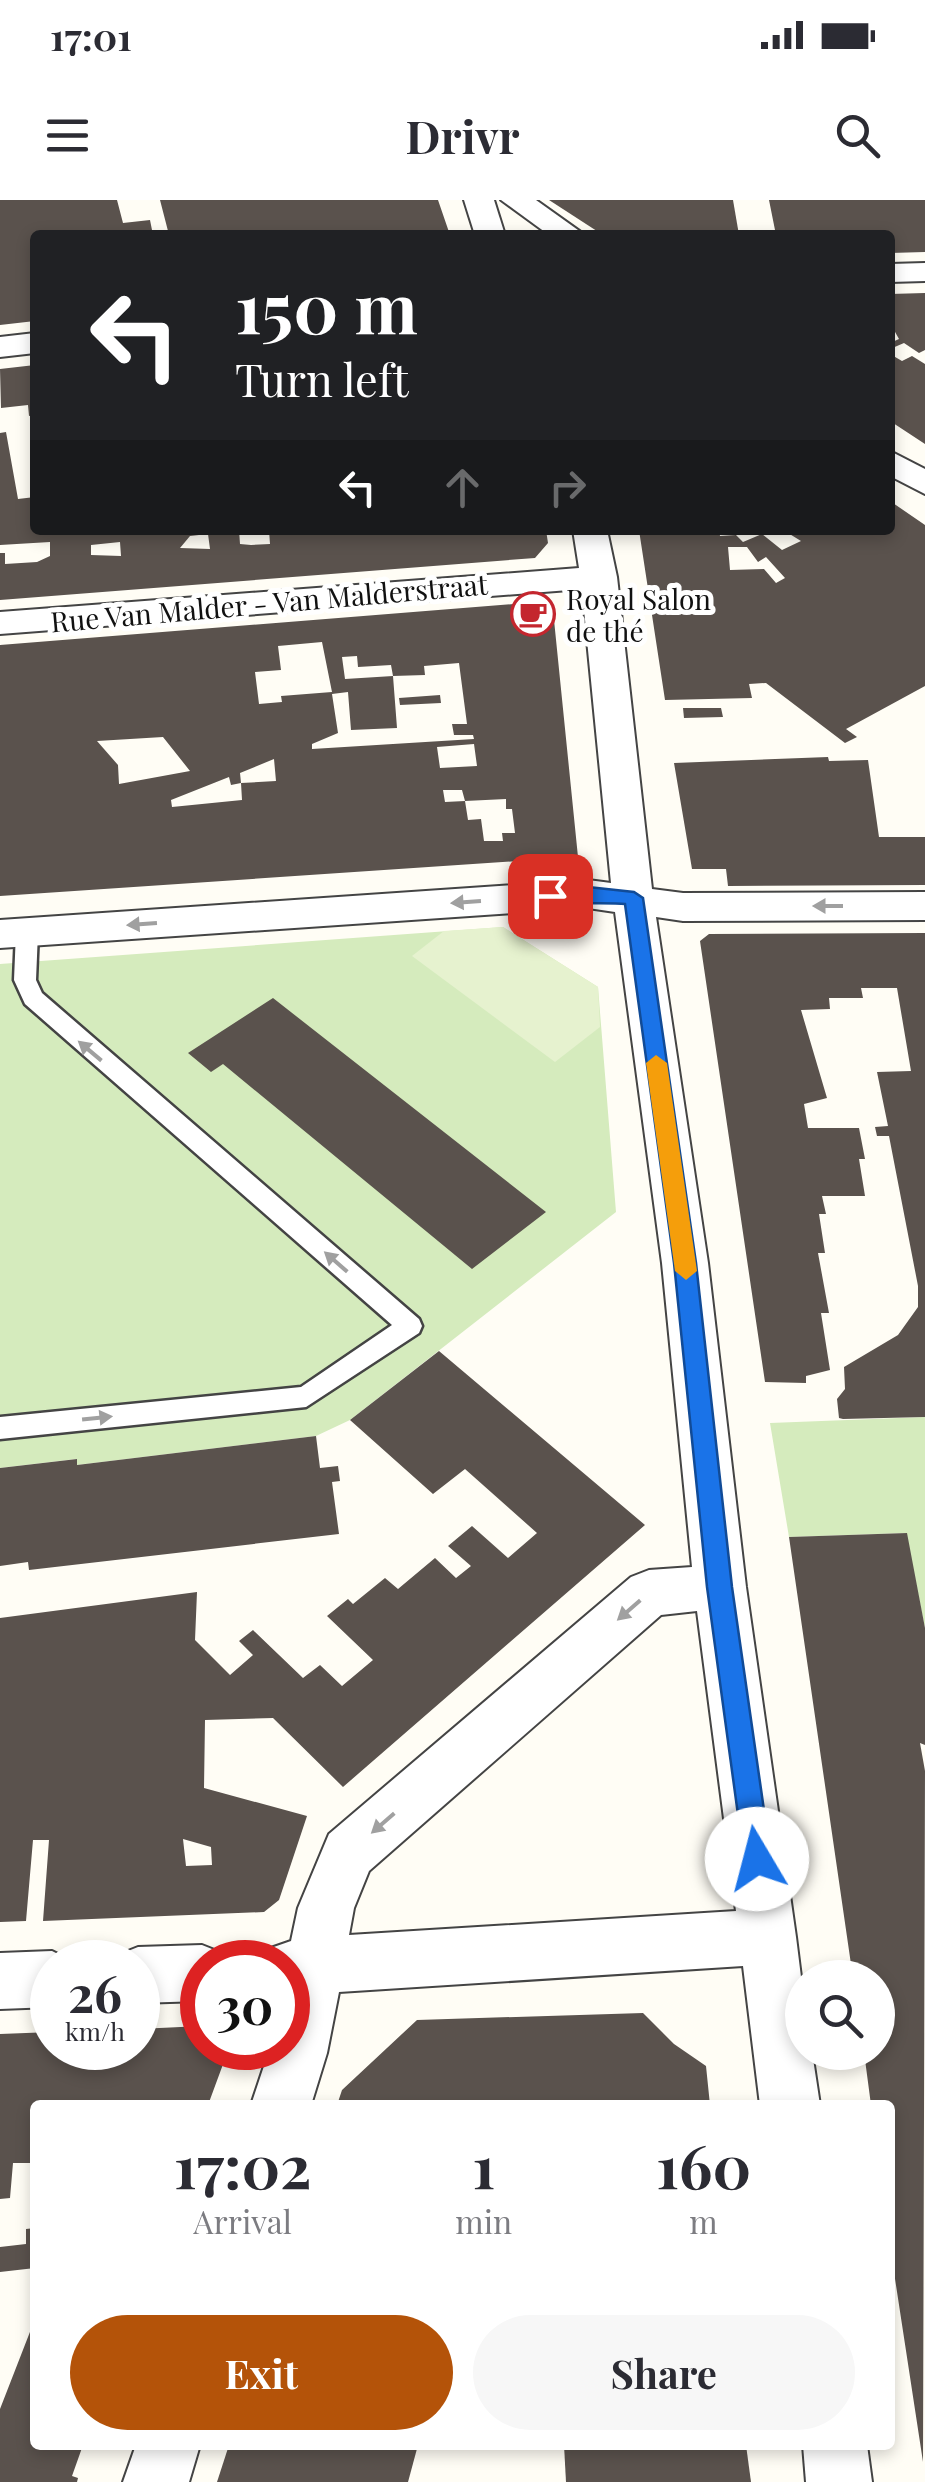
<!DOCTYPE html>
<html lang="en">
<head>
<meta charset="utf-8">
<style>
  body { margin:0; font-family:"Playfair Display",serif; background:#f7f7f7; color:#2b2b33; height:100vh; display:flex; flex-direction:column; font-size:38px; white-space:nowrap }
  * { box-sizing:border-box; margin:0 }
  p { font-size:32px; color:#7c7c81 }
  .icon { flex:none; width:55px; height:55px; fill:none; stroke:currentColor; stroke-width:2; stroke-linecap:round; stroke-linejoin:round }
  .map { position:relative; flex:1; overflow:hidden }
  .side { position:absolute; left:30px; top:1900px; width:865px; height:350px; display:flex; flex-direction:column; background:#fff; border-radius:10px; box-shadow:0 5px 15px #0003 }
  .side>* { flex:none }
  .banner { position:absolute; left:30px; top:30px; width:865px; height:305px; border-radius:10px; box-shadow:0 5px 15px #0003; background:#202124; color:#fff; overflow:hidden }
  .fabs { position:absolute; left:785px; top:1760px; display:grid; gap:20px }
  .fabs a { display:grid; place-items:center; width:110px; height:110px; border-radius:50%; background:#fff; box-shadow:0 5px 15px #0003; font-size:50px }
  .speed { position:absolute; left:30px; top:1740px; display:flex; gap:20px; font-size:50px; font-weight:700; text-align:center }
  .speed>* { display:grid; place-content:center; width:130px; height:130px; border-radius:50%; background:#fff; box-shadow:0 5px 15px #0003; line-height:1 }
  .speed small { font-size:25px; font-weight:400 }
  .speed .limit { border:15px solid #d22; background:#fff; color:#111 }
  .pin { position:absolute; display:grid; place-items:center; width:85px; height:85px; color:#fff; margin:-42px; border-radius:20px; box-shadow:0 5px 15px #0006 }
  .me { position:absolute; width:110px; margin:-55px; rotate:352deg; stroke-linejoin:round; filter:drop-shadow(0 0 8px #0008) }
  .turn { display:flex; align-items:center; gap:35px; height:210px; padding:0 40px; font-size:45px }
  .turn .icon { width:130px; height:130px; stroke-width:2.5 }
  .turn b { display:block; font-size:70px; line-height:85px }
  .lanes { display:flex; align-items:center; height:95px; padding:0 40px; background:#0003; justify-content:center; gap:50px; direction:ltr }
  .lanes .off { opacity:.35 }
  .eta { display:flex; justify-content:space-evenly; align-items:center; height:170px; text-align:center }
  .eta b { font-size:60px; font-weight:700; line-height:70px }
  .cta { display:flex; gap:20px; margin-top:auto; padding:20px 40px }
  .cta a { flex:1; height:115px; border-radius:60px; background:#b45309; color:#fff; font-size:40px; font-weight:700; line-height:115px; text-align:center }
  .cta a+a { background:#f7f7f7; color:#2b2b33 }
  .status { display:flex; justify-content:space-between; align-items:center; height:70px; padding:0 50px; background:#fff; direction:ltr }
  .status svg { height:28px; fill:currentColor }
  header { display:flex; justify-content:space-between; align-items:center; height:130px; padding:0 40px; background:#fff; font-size:45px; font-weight:700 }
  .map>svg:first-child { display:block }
</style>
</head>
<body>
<div class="status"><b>17:01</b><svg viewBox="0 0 49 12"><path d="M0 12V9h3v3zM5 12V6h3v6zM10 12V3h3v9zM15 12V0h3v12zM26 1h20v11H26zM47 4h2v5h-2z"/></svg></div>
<header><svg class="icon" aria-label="menu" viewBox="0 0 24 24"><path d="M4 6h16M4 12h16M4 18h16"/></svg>Drivr<svg class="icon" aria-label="search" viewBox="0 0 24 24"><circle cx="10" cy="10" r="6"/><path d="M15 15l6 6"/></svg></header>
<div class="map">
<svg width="925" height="2282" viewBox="0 0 925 2282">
  <rect width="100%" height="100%" fill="#fffdf5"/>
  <!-- green -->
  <g fill="#d5ebbd">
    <polygon points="503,727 598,787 616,1012 350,1220 316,1236 77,1265 76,1259 0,1268 0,764"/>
    <polygon points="925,1217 925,1428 906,1333 789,1337 770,1223"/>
  </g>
  <!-- pitch -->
  <polygon fill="#e6f2cf" points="503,727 598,787 600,827 555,862 412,756 444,731"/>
  <!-- building -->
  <g fill="#5a524d" fill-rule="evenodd">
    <polygon points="0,0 117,0 123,23 150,20 153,35 35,35 35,121 0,125"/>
    <polygon points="160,0 438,0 450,35 156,35 168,31"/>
    <polygon points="549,0 733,0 739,35 603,35"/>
    <polygon points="769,0 925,0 925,52 890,53 890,35 776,35"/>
    <polygon points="925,93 925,150 919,153 904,143 890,149 890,143 899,139 890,123 890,94"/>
    <polygon points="890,154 902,161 912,156 925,164 925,244 890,221"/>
    <polygon points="35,165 35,215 29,216 28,205 1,208 0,169"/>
    <path d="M6 232 18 299 35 297V330H239L240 344 251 345 270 344 269 330H301L302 335 315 334 314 330H353L354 335 364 334 363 330H546L548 343 535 358 0 400V353H5V364L37 362 50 356V342L0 345V233ZM208 334 210 349 180 348 190 336ZM120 342 121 356 91 355V345Z"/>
    <path d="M890 301 925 325V486L846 529 857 537 845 543 766 483 749 484 752 498 665 500 639 330H719L720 336 736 335 743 342 762 334 782 350 801 341 788 333 793 330H890ZM728 347H747L758 362 766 357 785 378 776 383 764 369 730 370Z"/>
    <path d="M539 402 553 410 578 657 0 696V445ZM322 442 332 492 281 496 282 502 259 504 255 472 281 470 278 446ZM357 456 358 467 391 465 393 476 345 479 342 457ZM459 463 467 524H452L454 535H473L474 539 312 549V544L338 533 332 494 348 492 351 530 397 528 393 476 425 475 424 466ZM163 537 190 571 119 584 118 565 97 541ZM474 544 477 566 440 568 437 547ZM274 559 276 581 241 583 242 600 172 607 171 600 229 577 231 585 241 583 240 573ZM443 590H462L465 601 506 599V609H512L515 633H502L503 641H484L481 619 468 620 465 601 445 602Z"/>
    <polygon points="440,495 441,503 400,505 399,498"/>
    <polygon points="683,508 721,508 723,517 684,518"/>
    <polygon points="828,557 829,561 868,560 879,637 925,637 925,685 728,686 726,669 692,669 674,563"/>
    <polygon points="925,733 925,1217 843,1219 839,1218 837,1199 845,1189 844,1167 898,1135 918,1107 918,1086 889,936 877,936 875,927 888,926 877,872 911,871 897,788 861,788 863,798 829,798 830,809 801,810 827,898 804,904 808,928 859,928 865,959 859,959 865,996 822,996 826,1014 819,1014 825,1053 818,1053 829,1113 821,1113 830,1170 806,1176 806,1183 765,1182 700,741 709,734"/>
    <polygon points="273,798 546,1012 472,1069 223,864 211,872 188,853"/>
    <path d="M439 1151 645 1325 343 1587 273 1518 205 1520 204 1588 307 1616 279 1700 264 1712 43 1721 49 1640H33L26 1721 0 1722V1418L197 1392 195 1440 230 1475 253 1455 239 1441 253 1430 303 1478 320 1465 342 1486 373 1460 327 1416 348 1399 353 1404 385 1378 398 1389 435 1358 456 1378 471 1366 448 1346 472 1326 508 1358 537 1333 465 1269 433 1294 350 1220ZM183 1639 211 1647 212 1665 186 1666Z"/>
    <polygon points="316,1236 320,1268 338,1266 340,1281 332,1282 339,1334 29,1370 28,1362 0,1366 0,1268 77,1259 77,1265"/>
    <polygon points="907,1333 925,1428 925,1545 920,1543 925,1571 923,2262 890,2046 890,1905 871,1905 864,1852 878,1852 878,1778 853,1778 789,1337"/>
    <polygon points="643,1813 674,1844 706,1866 710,1905 337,1905 342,1890 417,1820"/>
    <polygon points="202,1826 202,1848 229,1848 208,1905 35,1905 35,1963 13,1963 10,1998 0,1999 0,1834 52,1832 52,1848 138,1848 138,1829"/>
    <polygon points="35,2028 35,2068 0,2072 0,2047 26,2044 26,2029"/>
    <polygon points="35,2119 35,2245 83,2245 72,2276 78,2278 77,2282 0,2282 0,2209"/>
    <polygon points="229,2245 418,2245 408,2282 217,2282"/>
    <polygon points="564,2245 746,2245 751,2282 566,2282"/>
  </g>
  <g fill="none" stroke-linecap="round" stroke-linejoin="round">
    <!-- service casing -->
    <g stroke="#444" stroke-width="5">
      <polygon id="service" points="27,724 38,732 36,780 42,793 419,1119 422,1126 419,1133 306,1207 0,1239 0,1217 301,1187 392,1125 25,804 14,780 16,732"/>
    </g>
    <!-- minor casing -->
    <g stroke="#444" stroke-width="4">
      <g id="minor">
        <polygon points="464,0 494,0 505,35 475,35"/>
        <polygon points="501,0 536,0 585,35 549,35"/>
        <polygon points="925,63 925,81 890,82 890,64"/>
        <polygon points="35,133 35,153 0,157 0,137"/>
        <polygon points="890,251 925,269 925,294 890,276"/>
        <path d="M573 330H607L617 377 652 689 683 693 925 692V720L683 721 656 717 708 1063 746 1387 796 1737 802 1785V1852H812L820 1905H760L743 1766 339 1792 327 1853 311 1905H251L270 1848H288V1762H262L268 1749 291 1741 298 1708 329 1634 631 1377 649 1370 692 1367 662 1063 615 712 588 708 0 748V720L588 680 611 683 582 389 0 434V412L579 368ZM697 1411 736 1711 349 1735 354 1708 369 1671 661 1415Z"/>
        <polygon points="202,1745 222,1753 226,1762 202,1762 202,1801 138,1803 138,1762 115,1762 118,1755 138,1747"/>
        <polygon points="52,1751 74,1762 52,1762 52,1807 0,1809 0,1753"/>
        <polygon points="136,2245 200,2245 189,2282 123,2282"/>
        <polygon points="803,2245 867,2245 872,2282 806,2282"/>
      </g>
    </g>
    <!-- service -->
    <use href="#service" fill="#fff" fill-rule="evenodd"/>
    <!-- minor -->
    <use href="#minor" fill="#fff" fill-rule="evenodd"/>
  </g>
  <!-- one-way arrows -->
  <defs><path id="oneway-solid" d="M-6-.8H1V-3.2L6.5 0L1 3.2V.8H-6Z" transform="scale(2.5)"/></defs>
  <g fill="#a0a0a0">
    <use href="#oneway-solid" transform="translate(466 702) rotate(176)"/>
    <use href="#oneway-solid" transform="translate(828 706) rotate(180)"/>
    <use href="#oneway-solid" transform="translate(142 724) rotate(176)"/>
    <use href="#oneway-solid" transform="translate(90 851) rotate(-140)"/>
    <use href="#oneway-solid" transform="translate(336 1062) rotate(-139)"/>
    <use href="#oneway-solid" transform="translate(97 1218) rotate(-6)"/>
    <use href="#oneway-solid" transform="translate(629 1410) rotate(139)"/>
    <use href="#oneway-solid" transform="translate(383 1623) rotate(139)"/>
  </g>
  <!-- route -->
  <path fill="#1a73e8" stroke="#114b97" stroke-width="2.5" d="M588 687 634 692 643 698 696 1063 732 1387 771 1659 767 1668 757 1672 748 1668 744 1659 707 1387 674 1063 625 704C605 702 551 706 541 696L550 690Z"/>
  <!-- slow -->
  <polygon fill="#f59e0b" points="656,855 667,863 697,1071 686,1080 675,1071 646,863"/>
  <!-- icons -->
  <defs>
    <g id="cafe-ring" transform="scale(2.25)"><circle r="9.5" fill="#fff" stroke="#c4262e" stroke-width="1.5"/><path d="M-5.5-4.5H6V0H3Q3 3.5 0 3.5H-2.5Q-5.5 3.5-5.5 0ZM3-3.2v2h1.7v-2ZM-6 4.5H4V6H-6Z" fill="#c4262e"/></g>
  </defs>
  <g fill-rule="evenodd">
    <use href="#cafe-ring" x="533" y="414"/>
  </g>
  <g text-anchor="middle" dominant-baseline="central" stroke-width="10" stroke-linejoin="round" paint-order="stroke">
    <!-- far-poi labels -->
    <g font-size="28" fill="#111" stroke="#fff" text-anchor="start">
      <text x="566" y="398">Royal Salon<tspan x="566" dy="32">de thé</tspan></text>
    </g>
    <!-- far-street labels -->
    <g font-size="28" fill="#111" stroke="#fff">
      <text transform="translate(269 402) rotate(-5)">Rue Van Malder - Van Malderstraat</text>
    </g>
  </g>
</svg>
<div class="fabs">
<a><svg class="icon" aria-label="search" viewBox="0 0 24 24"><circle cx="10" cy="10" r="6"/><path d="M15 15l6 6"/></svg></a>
</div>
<div class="speed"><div>26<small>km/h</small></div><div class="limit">30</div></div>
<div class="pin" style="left:550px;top:696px;background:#d93025"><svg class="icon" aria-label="arrive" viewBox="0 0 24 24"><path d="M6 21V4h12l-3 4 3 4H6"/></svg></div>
<svg class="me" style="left:757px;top:1659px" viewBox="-20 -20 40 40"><circle r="19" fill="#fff"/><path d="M0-13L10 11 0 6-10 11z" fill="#1a73e8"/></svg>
<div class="banner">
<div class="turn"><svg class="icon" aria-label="left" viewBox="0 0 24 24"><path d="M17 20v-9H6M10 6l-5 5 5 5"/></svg><div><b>150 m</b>Turn left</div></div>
<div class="lanes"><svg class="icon" aria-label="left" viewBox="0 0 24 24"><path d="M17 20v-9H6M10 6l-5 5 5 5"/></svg><svg class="icon off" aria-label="ahead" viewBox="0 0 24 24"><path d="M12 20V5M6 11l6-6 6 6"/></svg><svg class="icon off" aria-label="right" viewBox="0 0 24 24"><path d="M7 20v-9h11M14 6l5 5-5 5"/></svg></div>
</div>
<section class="side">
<div class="eta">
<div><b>17:02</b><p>Arrival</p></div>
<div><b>1</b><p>min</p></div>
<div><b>160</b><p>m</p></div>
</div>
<div class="cta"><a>Exit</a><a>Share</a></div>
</section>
</div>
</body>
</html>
